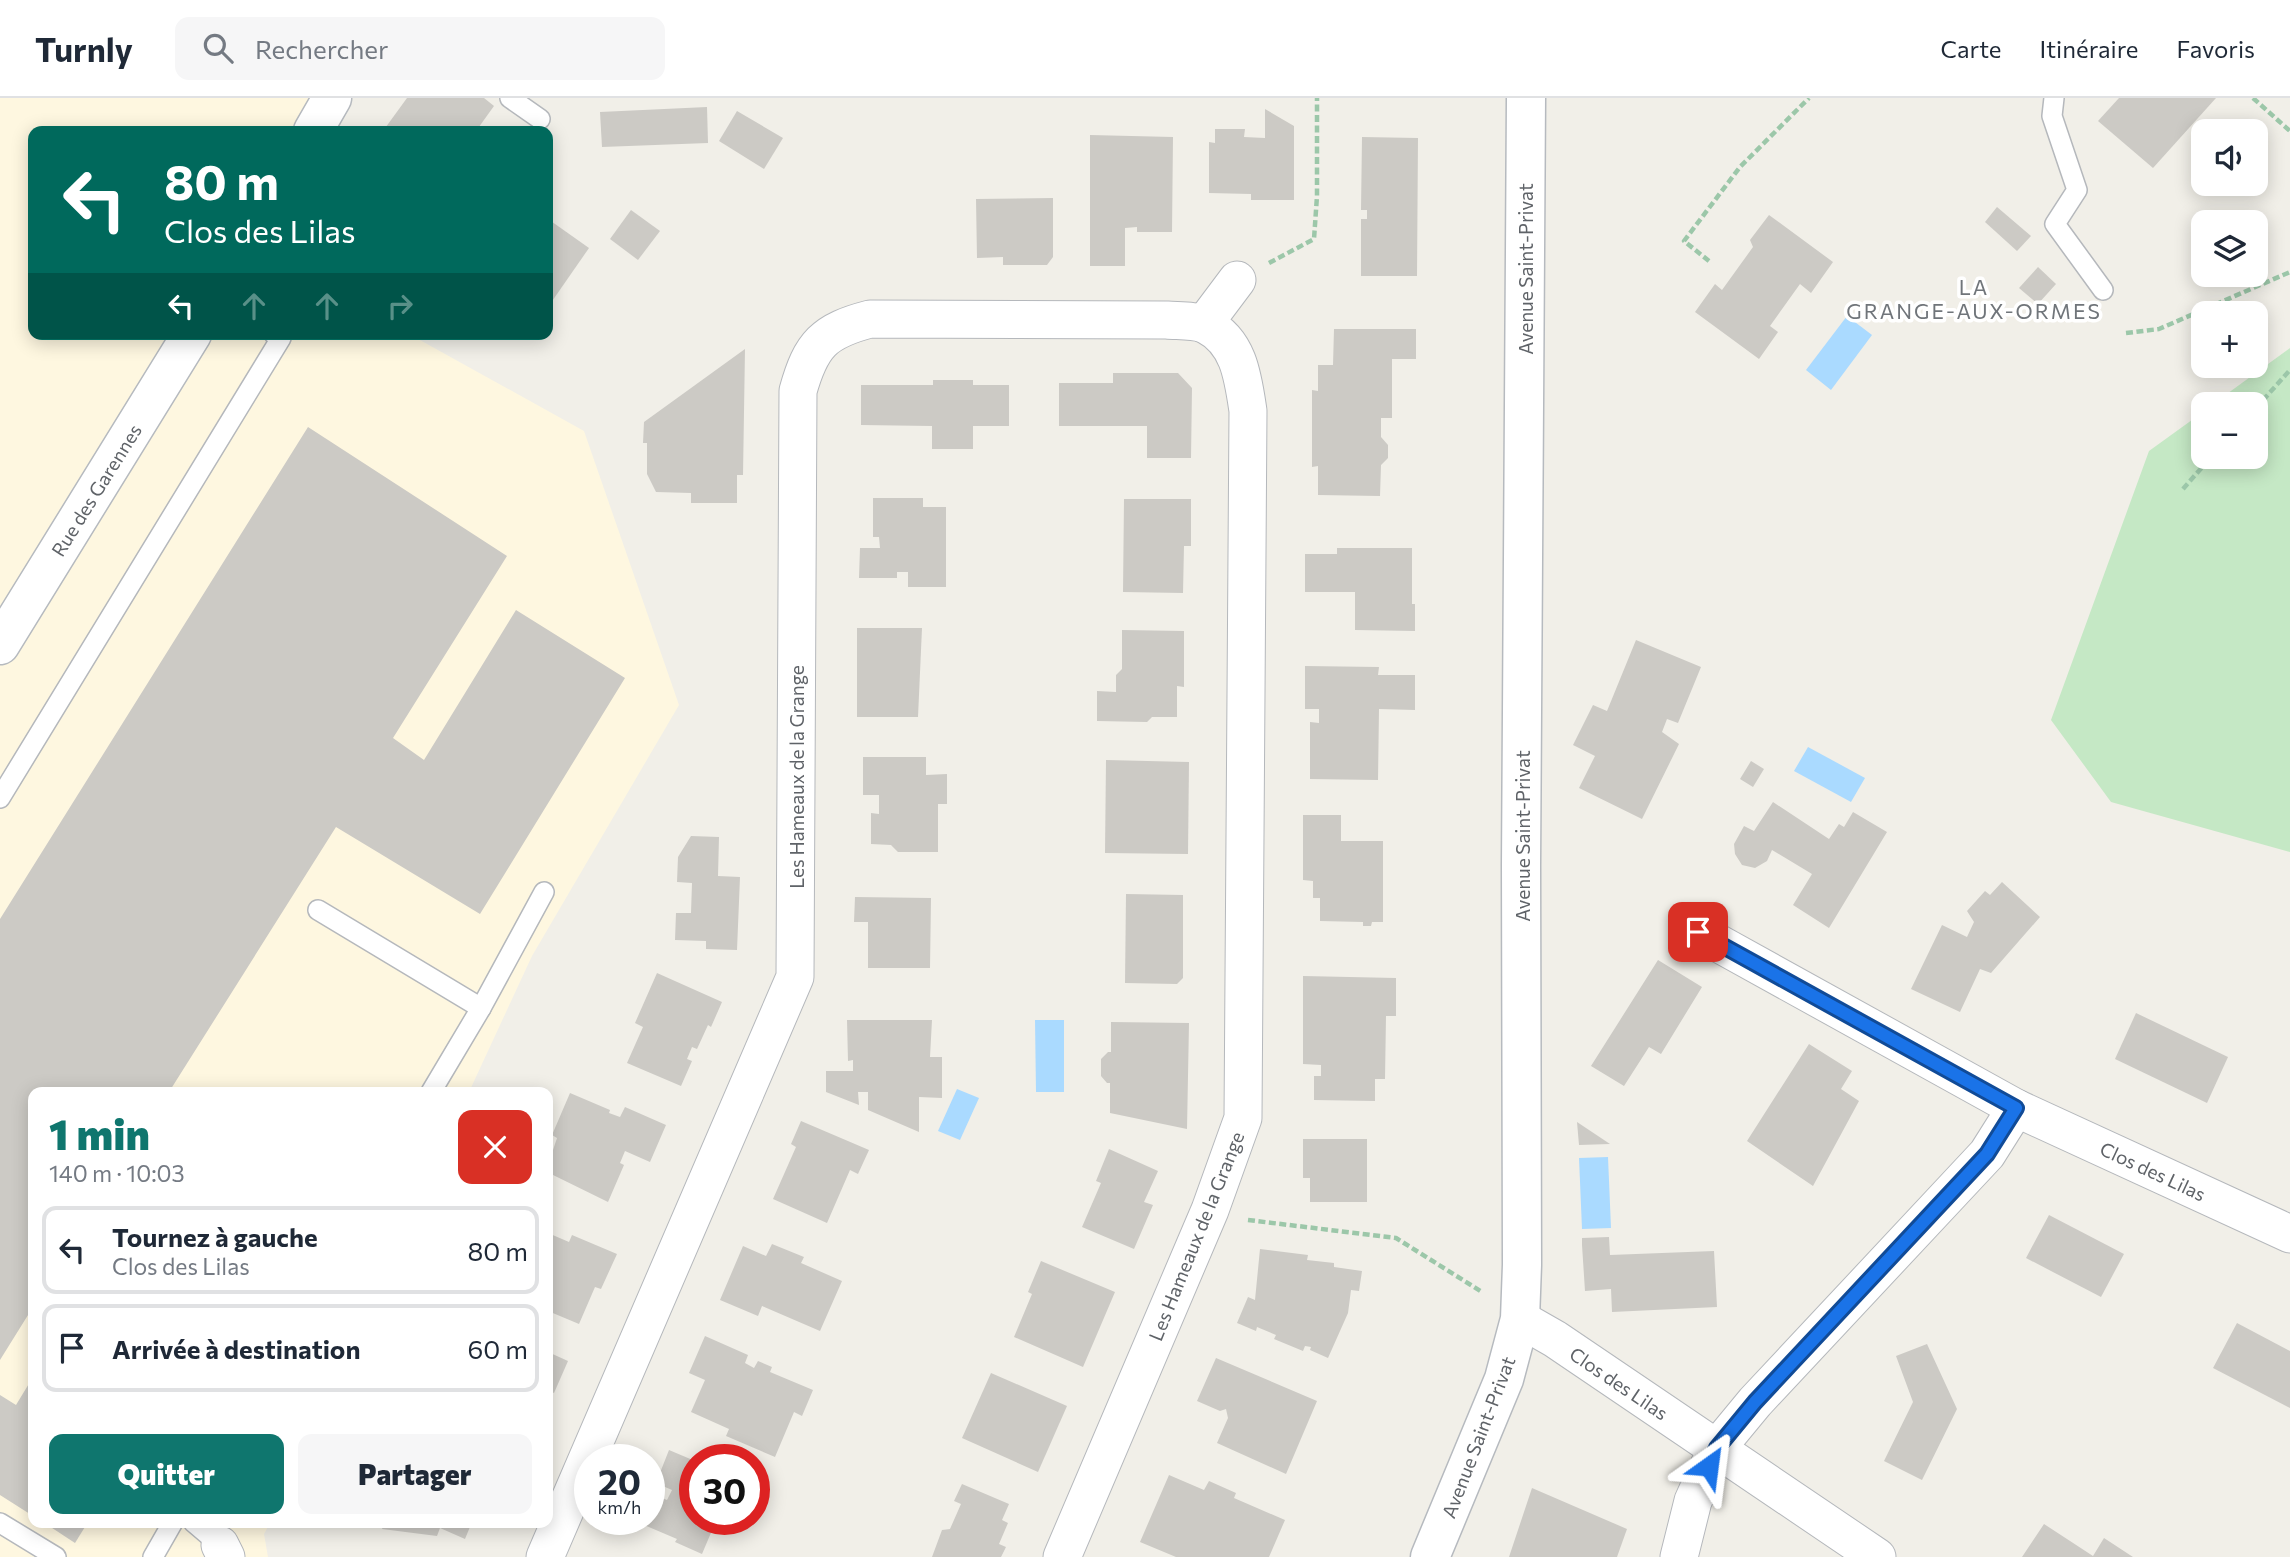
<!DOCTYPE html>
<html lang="fr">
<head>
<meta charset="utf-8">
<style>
  body { margin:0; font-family:Commissioner,sans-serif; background:#f6f6f7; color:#1f2937; height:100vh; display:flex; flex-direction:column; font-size:26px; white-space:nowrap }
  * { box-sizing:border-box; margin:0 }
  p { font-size:23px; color:#747a83 }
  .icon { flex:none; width:38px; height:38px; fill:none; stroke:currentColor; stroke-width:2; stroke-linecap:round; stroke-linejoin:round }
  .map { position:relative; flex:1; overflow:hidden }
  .drawer { position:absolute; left:28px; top:989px; width:525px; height:441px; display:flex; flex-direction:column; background:#fff; border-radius:14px; box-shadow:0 4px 18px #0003 }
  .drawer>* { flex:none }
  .banner { position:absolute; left:28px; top:28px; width:525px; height:214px; border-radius:14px; box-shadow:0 4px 18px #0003; background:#00695c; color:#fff; overflow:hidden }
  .controls { position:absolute; left:2191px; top:21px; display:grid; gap:14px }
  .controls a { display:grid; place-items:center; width:77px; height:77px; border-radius:14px; background:#fff; box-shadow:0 4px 18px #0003; font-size:35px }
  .speed { position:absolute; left:574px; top:1346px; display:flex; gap:14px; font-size:35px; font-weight:700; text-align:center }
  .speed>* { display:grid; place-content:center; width:91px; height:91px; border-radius:50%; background:#fff; box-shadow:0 4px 18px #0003; line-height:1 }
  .speed small { font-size:18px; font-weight:400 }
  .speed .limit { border:10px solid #d22; background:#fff; color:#111 }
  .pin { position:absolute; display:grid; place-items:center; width:60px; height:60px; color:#fff; margin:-30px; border-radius:14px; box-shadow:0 4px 10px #0006 }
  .me { position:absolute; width:77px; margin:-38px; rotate:31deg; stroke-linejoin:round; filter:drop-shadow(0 0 5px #0008) }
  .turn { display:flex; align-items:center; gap:24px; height:147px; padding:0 21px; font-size:32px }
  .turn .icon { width:91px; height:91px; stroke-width:2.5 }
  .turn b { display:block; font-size:49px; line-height:60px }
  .lanes { display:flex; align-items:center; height:66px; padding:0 21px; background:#0003; justify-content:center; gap:35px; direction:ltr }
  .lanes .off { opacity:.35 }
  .round { display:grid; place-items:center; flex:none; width:74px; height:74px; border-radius:14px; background:#f6f6f7 }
  .headline { display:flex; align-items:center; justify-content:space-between; height:119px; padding:0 21px }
  h1 { font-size:42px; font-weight:800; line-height:52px; color:#0f766e }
  .cta { display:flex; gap:14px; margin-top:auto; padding:14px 21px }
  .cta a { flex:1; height:80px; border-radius:14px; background:#0f766e; color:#fff; font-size:28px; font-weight:800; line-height:80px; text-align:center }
  .cta a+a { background:#f6f6f7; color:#1f2937 }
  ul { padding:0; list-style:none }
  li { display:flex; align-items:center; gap:21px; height:88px; margin:0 14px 10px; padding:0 7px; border:4px solid #e0e1e3; border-radius:14px }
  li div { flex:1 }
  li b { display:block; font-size:26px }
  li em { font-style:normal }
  header { display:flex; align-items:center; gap:42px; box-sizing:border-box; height:98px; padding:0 35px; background:#fff; border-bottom:2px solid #e0e1e3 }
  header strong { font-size:33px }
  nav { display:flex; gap:38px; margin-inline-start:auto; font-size:24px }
  .search { width:490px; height:63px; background:#f6f6f7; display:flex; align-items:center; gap:18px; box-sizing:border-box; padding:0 24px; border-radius:14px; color:#747a83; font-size:26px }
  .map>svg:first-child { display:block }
</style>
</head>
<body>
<header>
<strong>Turnly</strong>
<div class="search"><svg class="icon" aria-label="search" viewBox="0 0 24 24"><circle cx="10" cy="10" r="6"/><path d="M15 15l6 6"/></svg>Rechercher</div>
<nav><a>Carte</a><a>Itinéraire</a><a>Favoris</a></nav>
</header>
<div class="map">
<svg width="2290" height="1459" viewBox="0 0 2290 1459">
  <rect width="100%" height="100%" fill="#f1efe8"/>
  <!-- commercial -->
  <polygon fill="#fef7e0" points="0,0 332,0 313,33 33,33 33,236 409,236 584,333 679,607 532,858 469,994 33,994 33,1424 270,1425 264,1436 268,1459 0,1459"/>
  <!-- green -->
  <polygon fill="#c5e8c5" points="2290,250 2290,754 2111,704 2051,622 2149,353 2203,314 2203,359 2256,359 2256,306 2213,306"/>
  <!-- water -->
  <g fill="#aadaff">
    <polygon points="1847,218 1872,237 1831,292 1806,272"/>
    <polygon points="1808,649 1865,680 1851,704 1794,673"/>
    <polygon points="1035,922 1064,922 1064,994 1036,994"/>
    <polygon points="957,991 979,1000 960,1042 938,1033"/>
    <polygon points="1608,1059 1611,1130 1582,1131 1579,1060"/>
  </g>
  <!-- building -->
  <g fill="#cccac5">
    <polygon points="407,0 484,0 494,8 476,33 383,33"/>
    <polygon points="2119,0 2216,0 2153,70 2098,23"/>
    <polygon points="707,9 708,45 602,49 600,14"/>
    <polygon points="1265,11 1294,28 1294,102 1251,102 1251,96 1209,95 1209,44 1215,45 1215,31 1245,31 1244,39 1265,40"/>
    <polygon points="737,13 783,40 764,71 719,43"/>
    <polygon points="1090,37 1173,39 1172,134 1137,134 1137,129 1125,130 1125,168 1090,168"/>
    <polygon points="1362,39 1418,40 1417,178 1361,178 1361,121 1367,121 1367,112 1361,112"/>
    <polygon points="1053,100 1053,159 1047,167 1003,167 1003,159 977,160 976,101"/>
    <polygon points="1997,109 2031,138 2017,153 1985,124"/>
    <polygon points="631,112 660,133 638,162 610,141"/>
    <polygon points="1769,117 1833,164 1811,195 1800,186 1770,228 1778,234 1759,261 1695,214 1715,186 1722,192 1753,149 1750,142"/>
    <polygon points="548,121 589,150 548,209"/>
    <polygon points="2038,169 2056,186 2038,206 2019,190"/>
    <polygon points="1334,231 1416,231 1416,261 1392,261 1392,320 1381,320 1381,339 1388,347 1388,360 1381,367 1380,398 1318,397 1318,368 1312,369 1312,292 1318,293 1318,267 1333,267"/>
    <polygon points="745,251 743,377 737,377 737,405 691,405 691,395 656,394 647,376 647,345 643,345 644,324"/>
    <polygon points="1113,275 1178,275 1192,290 1191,360 1147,360 1147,328 1059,328 1059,285 1113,285"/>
    <polygon points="933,282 973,282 973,287 1009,287 1009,328 973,328 973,351 932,351 932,328 861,327 861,287 933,287"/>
    <polygon points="308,329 507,458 393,640 424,662 516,512 625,580 480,816 336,729 169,994 33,994 33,1209 0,1262 0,821"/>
    <polygon points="873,400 923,400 923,409 946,409 946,489 908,489 908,474 897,474 897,480 859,480 860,450 880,450 879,439 873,439"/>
    <polygon points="1124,401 1191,401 1191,448 1184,448 1183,495 1123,494"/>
    <polygon points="1337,450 1412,450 1412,506 1415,506 1415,533 1355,532 1355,494 1305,494 1305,456 1337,456"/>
    <polygon points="857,530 922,530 918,619 857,619"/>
    <polygon points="1122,532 1184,533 1184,589 1177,588 1177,619 1152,619 1147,624 1097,623 1097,593 1116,594 1116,577 1122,571"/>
    <polygon points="1636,542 1701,569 1678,625 1667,621 1662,634 1679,646 1642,721 1579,690 1595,658 1573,647 1593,607 1607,613"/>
    <polygon points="1305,568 1379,569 1378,577 1415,577 1415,612 1379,611 1378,682 1310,681 1310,624 1319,625 1319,611 1305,611"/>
    <polygon points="863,659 926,659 926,677 947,676 947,706 938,706 938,754 898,754 891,747 871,746 871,715 879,716 879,697 863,697"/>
    <polygon points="1106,662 1189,664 1188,756 1105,755"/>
    <polygon points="1751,663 1764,671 1753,689 1740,681"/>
    <polygon points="1773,704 1829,741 1839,726 1844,729 1853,714 1887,734 1829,830 1793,807 1812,776 1772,752 1767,763 1755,770 1742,767 1735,756 1734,746 1744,728 1754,733"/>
    <polygon points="1303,717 1341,717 1341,743 1383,743 1383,824 1372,824 1371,828 1363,828 1363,824 1320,823 1320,800 1313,800 1313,783 1303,782"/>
    <polygon points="691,738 719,739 718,778 740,779 737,852 706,851 706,843 675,842 676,815 691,815 692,785 677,784 678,759"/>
    <polygon points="2002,784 2040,819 1991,875 1980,871 1960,914 1911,891 1942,827 1967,839 1974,824 1967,813 1985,793 1990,797"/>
    <polygon points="1126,796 1183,797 1183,880 1177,886 1125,885"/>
    <polygon points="855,799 931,800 930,870 868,870 868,824 854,824"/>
    <polygon points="1658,862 1702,889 1661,956 1649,949 1624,988 1591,968"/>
    <polygon points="657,875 722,904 711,929 708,927 697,951 692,949 687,961 692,963 681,988 627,965 643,929 635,925"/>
    <polygon points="1303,878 1396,880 1396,918 1386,918 1385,981 1375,981 1375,1003 1314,1002 1314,978 1321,978 1321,967 1303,966"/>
    <polygon points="2136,915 2228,959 2207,1005 2115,961"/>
    <polygon points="847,922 932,922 930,959 942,959 942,1000 919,999 919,1034 868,1012 868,994 858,994 859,1007 826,994 826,973 853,973 853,962 848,963"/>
    <polygon points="1111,924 1189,925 1187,1031 1110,1015 1110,985 1107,985 1101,978 1101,961 1108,954 1111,954"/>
    <polygon points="1809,946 1852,973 1841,991 1859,1003 1813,1088 1747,1043"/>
    <polygon points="570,995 610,1012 609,1015 620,1019 625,1009 666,1027 650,1064 625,1053 620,1065 624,1067 608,1104 551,1076 548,1067 557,1040 552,1037"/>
    <polygon points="801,1023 869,1052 858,1076 850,1072 827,1125 773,1101 796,1049 791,1046"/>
    <polygon points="1577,1024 1610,1046 1579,1047"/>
    <polygon points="1303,1041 1367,1041 1367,1104 1310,1104 1310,1080 1303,1080"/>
    <polygon points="1109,1051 1158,1073 1144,1104 1153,1107 1134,1151 1082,1129 1101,1085 1096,1083"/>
    <polygon points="2049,1117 2124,1156 2101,1199 2026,1160"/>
    <polygon points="548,1135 569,1144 572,1137 617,1156 601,1191 595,1189 579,1226 548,1213 553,1205 548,1205"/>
    <polygon points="1609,1139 1610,1157 1714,1153 1717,1209 1612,1214 1611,1191 1585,1193 1582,1147 1582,1140"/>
    <polygon points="772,1146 804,1159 801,1165 842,1183 820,1233 762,1208 758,1218 720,1202 743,1148 766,1158"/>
    <polygon points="1260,1151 1308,1157 1307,1162 1334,1165 1334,1169 1362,1173 1359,1193 1351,1192 1348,1215 1328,1260 1310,1252 1311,1249 1305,1248 1303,1253 1274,1241 1276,1237 1257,1229 1256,1233 1237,1225 1248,1199 1255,1202"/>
    <polygon points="1041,1163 1115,1194 1083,1269 1014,1239 1032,1196 1028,1194"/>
    <polygon points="2237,1225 2290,1253 2290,1310 2213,1270"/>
    <polygon points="705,1238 748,1257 745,1265 754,1270 758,1263 772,1269 770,1274 813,1292 802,1318 794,1314 775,1359 726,1338 729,1331 691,1314 705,1282 689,1275"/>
    <polygon points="1927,1246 1957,1311 1922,1382 1884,1363 1913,1304 1896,1258"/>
    <polygon points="548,1254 568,1263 554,1295 548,1292"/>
    <polygon points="1216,1260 1317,1303 1286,1376 1217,1345 1228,1320 1226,1311 1220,1313 1197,1303"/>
    <polygon points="991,1275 1067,1308 1038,1374 962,1340"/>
    <polygon points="33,1279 33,1418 0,1397 0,1297 16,1307"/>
    <polygon points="669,1352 695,1363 695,1421 732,1421 726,1435 713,1430 702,1456 675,1444 677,1441 630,1421 649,1421 649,1395 667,1402 672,1392 656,1385"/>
    <polygon points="1169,1377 1204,1392 1209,1383 1236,1395 1234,1400 1285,1422 1269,1459 1176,1459 1140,1444"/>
    <polygon points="962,1386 1009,1406 1002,1422 1008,1425 999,1446 1006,1449 1001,1459 932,1459 942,1432 950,1431 961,1406 954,1403"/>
    <polygon points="754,1389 761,1392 754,1408"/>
    <polygon points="1532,1390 1627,1431 1617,1459 1509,1459"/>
    <polygon points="43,1424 88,1424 75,1445"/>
    <polygon points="385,1424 472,1424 465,1441 440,1430 437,1438 382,1431"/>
    <polygon points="2044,1426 2093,1458 2104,1440 2133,1459 2022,1459"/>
  </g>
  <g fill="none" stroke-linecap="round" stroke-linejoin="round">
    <!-- lane casing -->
    <g stroke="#b5b8bc" stroke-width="22">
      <g id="lane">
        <polyline points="510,0 540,21"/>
        <polyline points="2054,0 2052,18 2077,92 2055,126 2103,192"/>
        <polyline points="0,700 281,240 274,236"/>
        <polyline points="318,812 481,910"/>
        <polyline points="431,994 481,910 544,794"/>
        <polyline points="193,1424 220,1447"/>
        <polyline points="0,1425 56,1459"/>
        <polyline points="153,1459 173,1424"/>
      </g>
    </g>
    <!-- street casing -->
    <g stroke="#b5b8bc" stroke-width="39">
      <g id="street">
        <polyline points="1204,226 1237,182"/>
        <polyline points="1698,834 2016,1010 2290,1136"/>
        <polyline points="1520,1221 1555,1241 1877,1459"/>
        <polyline points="220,1447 226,1459"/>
        <path d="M545 1459 795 879 798 293C811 246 824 233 870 221L1167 222C1178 223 1196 222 1206 227 1239 244 1243 279 1248 313L1243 1020 1210 1112 1062 1459"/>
        <polyline points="1679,1459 1693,1403 1717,1350 1755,1304 1987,1056 2016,1010"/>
      </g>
    </g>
    <!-- secondary casing -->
    <g stroke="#b6babf" stroke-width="41">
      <g id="secondary">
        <polyline points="313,33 332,0"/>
        <polyline points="0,547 192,236"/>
        <polyline points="1430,1459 1504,1281 1520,1221 1522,1167 1521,768 1526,0"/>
      </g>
    </g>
    <!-- path -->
    <g stroke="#9cc7a9" stroke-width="4.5" stroke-dasharray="7 3.5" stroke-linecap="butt">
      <polyline points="2253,0 2290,33"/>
      <polyline points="1709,163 1684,143 1740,69 1809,0"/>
      <polyline points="1269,165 1314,141 1317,98 1317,0"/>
      <polyline points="2126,235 2159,231 2290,174"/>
      <polyline points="2256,310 2290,272"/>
      <polyline points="2183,391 2211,359"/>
      <polyline points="1248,1122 1396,1140 1482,1194"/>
    </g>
    <!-- lane -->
    <use href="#lane" stroke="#fff" stroke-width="19"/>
    <!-- street -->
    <use href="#street" stroke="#fff" stroke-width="37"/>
    <!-- secondary -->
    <use href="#secondary" stroke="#fff" stroke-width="38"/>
  </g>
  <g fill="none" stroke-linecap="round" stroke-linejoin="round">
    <!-- route casing -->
    <g stroke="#114b97" stroke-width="18">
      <polyline id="route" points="1698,834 2016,1010 1987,1056 1755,1304 1717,1350 1709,1368"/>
    </g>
    <!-- route -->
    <use href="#route" stroke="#1a73e8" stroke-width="12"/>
  </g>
  <g text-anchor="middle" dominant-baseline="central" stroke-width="7" stroke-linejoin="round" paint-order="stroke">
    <!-- street labels -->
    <g font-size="19" fill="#5f6368" stroke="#fff">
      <text transform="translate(1525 171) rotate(-90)">Avenue Saint-Privat</text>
      <text transform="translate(96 392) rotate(-58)">Rue des Garennes</text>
      <text transform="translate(796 679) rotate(-90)">Les Hameaux de la Grange</text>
      <text transform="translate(1522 738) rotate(-90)">Avenue Saint-Privat</text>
      <text transform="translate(2153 1073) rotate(25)">Clos des Lilas</text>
      <text transform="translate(1196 1138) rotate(-68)">Les Hameaux de la Grange</text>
      <text transform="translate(1619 1285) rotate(34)">Clos des Lilas</text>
      <text transform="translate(1478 1339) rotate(-69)">Avenue Saint-Privat</text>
    </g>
    <!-- neighbourhood labels -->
    <g font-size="21" letter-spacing="2" fill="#70757a" stroke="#fff">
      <text x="1974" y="188">LA<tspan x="1974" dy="24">GRANGE-AUX-ORMES</tspan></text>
    </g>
  </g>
</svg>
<div class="controls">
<a><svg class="icon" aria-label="sound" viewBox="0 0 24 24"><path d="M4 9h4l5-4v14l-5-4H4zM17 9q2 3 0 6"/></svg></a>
<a><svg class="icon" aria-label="layers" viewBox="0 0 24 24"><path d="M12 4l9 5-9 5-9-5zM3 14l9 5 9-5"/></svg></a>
<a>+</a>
<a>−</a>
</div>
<div class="speed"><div>20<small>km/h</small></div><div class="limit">30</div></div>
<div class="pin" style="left:1698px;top:834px;background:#d93025"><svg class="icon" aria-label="arrive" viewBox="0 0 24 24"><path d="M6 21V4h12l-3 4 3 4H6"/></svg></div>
<svg class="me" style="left:1709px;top:1368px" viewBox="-20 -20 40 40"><path d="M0-17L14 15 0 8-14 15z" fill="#1a73e8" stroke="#fff" stroke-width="4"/></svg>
<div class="banner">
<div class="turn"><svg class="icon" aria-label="left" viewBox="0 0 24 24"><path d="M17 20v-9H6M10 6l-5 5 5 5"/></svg><div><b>80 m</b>Clos des Lilas</div></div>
<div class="lanes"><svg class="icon" aria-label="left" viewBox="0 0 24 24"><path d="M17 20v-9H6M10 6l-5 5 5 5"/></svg><svg class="icon off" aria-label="ahead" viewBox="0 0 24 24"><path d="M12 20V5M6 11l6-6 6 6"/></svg><svg class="icon off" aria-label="ahead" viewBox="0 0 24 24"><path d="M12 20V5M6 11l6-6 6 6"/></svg><svg class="icon off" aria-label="right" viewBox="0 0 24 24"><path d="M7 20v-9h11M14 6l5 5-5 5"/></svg></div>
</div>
<section class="drawer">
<div class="headline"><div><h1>1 min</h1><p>140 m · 10:03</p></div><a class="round" style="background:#d93025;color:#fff"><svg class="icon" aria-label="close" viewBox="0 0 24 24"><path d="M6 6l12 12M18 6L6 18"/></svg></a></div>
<ul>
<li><svg class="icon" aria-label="left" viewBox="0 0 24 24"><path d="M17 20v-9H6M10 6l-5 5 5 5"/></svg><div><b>Tournez à gauche</b><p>Clos des Lilas</p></div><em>80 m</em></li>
<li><svg class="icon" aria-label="arrive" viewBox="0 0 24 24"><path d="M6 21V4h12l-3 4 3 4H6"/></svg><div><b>Arrivée à destination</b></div><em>60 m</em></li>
</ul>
<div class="cta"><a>Quitter</a><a>Partager</a></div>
</section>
</div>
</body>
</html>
